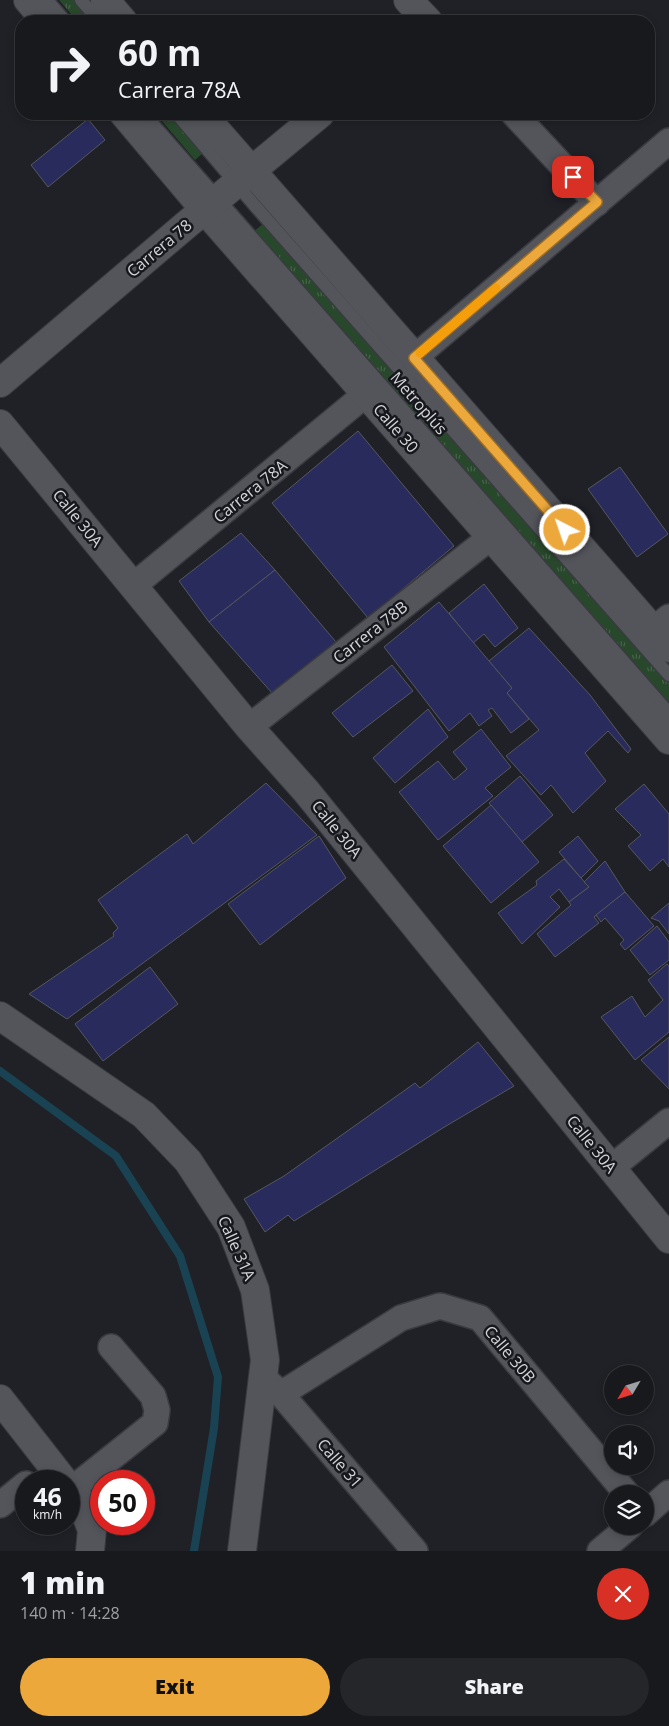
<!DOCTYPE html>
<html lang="en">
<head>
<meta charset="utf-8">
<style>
  body { margin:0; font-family:"Open Sans",sans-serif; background:#25262a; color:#f1f3f6; height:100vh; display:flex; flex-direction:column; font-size:19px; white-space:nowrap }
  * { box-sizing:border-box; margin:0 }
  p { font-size:16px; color:#9fa0a4 }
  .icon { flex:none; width:28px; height:28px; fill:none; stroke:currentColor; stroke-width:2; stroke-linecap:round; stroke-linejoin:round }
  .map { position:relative; height:1551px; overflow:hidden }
  .sheet { display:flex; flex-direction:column; background:#18191d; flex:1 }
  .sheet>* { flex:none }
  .banner { position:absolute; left:15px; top:15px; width:640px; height:105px; border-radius:20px; box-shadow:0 2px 8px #0003,0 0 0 1px #36383b; background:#18191d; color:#f1f3f6; overflow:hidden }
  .needle { width:32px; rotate:232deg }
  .tools { position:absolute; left:604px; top:1365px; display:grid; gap:10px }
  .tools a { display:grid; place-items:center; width:50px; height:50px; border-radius:50%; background:#18191d; box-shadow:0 2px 8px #0003,0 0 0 1px #36383b; font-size:25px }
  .speed { position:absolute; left:15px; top:1470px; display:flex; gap:10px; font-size:25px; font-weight:700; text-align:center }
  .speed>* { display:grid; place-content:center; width:65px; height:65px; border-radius:50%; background:#18191d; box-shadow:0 2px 8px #0003,0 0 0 1px #36383b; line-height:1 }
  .speed small { font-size:12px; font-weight:400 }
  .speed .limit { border:8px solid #d22; background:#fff; color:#111 }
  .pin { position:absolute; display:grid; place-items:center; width:42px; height:42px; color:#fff; margin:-21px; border-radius:10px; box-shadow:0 2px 8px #0006 }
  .me { position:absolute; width:55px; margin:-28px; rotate:319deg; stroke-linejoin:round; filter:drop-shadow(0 0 4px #0008) }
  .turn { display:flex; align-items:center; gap:18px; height:105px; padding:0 20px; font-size:22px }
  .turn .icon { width:65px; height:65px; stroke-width:2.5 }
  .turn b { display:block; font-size:35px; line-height:42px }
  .round { display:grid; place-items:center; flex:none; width:52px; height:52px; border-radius:26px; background:#25262a }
  .overview { display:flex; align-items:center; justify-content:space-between; height:85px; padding:0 20px }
  h1 { font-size:30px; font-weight:800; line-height:38px }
  .primary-button { display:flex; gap:10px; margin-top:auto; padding:10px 20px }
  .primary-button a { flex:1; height:58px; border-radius:30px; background:#eda83c; color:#111; font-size:20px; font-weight:800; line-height:58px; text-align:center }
  .primary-button a+a { background:#25262a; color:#f1f3f6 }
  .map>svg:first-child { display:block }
</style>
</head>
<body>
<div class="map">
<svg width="669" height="1551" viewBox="0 0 669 1551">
  <defs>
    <pattern id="grass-tufts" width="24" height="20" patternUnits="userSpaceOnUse" patternTransform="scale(1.25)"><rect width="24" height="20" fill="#28482b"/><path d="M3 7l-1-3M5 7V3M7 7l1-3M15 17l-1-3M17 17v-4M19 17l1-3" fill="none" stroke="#466249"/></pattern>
  </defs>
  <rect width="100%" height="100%" fill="#202127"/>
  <!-- grass -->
  <g fill="url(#grass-tufts)">
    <polygon points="59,0 74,0 92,21 77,21"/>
    <polygon points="156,114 170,114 203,153 195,160"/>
    <polygon points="263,224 669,683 669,703 253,232"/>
  </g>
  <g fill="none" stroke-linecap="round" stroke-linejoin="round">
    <!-- stream -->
    <polyline stroke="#194352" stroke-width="8" points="0,1071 116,1156 180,1256 218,1377 214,1428 194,1551"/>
  </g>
  <!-- building -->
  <g fill="#292b5d" stroke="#56575e">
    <polygon points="88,119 105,140 48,187 31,165"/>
    <polygon points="358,431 454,546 368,618 272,503"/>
    <polygon points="620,467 668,534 637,557 588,489"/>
    <polygon points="241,533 275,570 209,622 179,581"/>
    <polygon points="275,570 336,642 272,693 209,622"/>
    <polygon points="484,584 518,628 495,647 484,634 473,643 449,613"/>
    <polygon points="439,602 512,688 507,693 529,719 511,733 492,708 488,710 492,716 479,726 470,713 449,731 384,647"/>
    <polygon points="529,628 590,695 631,749 628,753 608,731 585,753 606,781 573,813 551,785 541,795 506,756 539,730 507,693 512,688 489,661"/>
    <polygon points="392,665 413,691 353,737 332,713"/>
    <polygon points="428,709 448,737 395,783 373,758"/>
    <polygon points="481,729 511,767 485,788 493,796 438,840 399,792 438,761 454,780 467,769 453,752"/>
    <polygon points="520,776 553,815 522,842 489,803"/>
    <polygon points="266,783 317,835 67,1019 29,994 114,936 113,933 118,928 98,900 187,834 193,844"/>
    <polygon points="644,784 669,814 669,867 663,859 650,871 628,846 641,835 615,809"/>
    <polygon points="491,805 539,862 491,903 443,846"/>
    <polygon points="319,836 346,878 260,945 228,904"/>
    <polygon points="578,836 598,861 581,878 559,852"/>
    <polygon points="564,859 589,887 569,902 559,889 550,897 560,907 522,944 498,913 537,885 536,881"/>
    <polygon points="605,861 625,892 594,917 599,923 555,957 537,934 571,905 569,902 589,887 584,882"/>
    <polygon points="625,892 654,926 625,950 620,944 624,940 605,918 601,922 596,915"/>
    <polygon points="669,903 669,934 659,921 651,918"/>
    <polygon points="657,926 669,942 669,960 650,975 630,950"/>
    <polygon points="667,964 669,966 669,1032 635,1060 601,1017 632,996 645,1017 663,1000 648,980"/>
    <polygon points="150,967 178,1004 103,1061 75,1024"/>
    <polygon points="669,1037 669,1089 641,1060"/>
    <polygon points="478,1042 514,1086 446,1126 294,1221 288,1215 265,1232 244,1199 284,1176 415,1083 420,1088"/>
  </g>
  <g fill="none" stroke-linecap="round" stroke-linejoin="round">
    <!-- lane casing -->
    <g stroke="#3a3b40" stroke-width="15">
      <g id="lane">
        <polyline points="47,0 65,21"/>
        <polyline points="81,0 99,21"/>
        <polyline points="144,114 669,713"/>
        <polyline points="177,114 256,207 669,675"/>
      </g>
    </g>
    <!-- street casing -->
    <g stroke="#3a3b40" stroke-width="28">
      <g id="street">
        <polyline points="514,114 597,203"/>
        <polyline points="414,358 669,141"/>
        <polyline points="133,586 366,394"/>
        <polyline points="653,630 669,617"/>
        <polyline points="249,727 491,537"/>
        <polyline points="611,1168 669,1121"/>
        <polyline points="269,1383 281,1394 415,1551"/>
        <polyline points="281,1394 401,1318 440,1306 480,1318 627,1494"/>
        <polyline points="71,1490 155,1423 157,1410 153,1396 111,1347"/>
        <polyline points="0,1505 26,1484"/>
        <polyline points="645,1514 669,1493"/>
        <polyline points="600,1551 630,1526"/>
      </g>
    </g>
    <!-- secondary casing -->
    <g stroke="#3a3b40" stroke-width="30">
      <g id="secondary">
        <polyline points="28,0 46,21"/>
        <polyline points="105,0 123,21"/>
        <polyline points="408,0 428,21"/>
        <polyline points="124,114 204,209 669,740"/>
        <polyline points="202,114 669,648"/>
        <polyline points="0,383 186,225 320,114"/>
        <polyline points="0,424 249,727 306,791 669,1239"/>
        <polyline points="0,1016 144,1115 188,1161 231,1227 255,1290 265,1360 242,1551"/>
        <polyline points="0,1399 64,1481"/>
        <polyline points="69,1487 80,1500 92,1530 90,1551"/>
      </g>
    </g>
    <!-- lane -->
    <use href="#lane" stroke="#54555b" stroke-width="12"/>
    <!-- street -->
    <use href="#street" stroke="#54555b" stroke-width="25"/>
    <!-- secondary -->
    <use href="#secondary" stroke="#54555b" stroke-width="28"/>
  </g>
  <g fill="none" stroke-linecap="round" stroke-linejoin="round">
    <!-- route casing -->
    <g stroke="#9a6d27" stroke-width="12">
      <polyline id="route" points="565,530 414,358 597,202 573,177"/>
    </g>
    <!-- route -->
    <use href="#route" stroke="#eda83c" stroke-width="9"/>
    <!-- slow -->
    <polyline stroke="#f59e0b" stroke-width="9" points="420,353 496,288"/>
  </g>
  <g text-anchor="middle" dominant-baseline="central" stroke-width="5" stroke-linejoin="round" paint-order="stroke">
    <!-- street labels -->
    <g font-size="16" fill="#d4d5d8" stroke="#17181d">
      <text transform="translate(159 248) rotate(-40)">Carrera 78</text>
      <text transform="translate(419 403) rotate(49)">Metroplús</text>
      <text transform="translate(396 428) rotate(49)">Calle 30</text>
      <text transform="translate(250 491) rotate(-39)">Carrera 78A</text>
      <text transform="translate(78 518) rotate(51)">Calle 30A</text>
      <text transform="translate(370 632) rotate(-38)">Carrera 78B</text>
      <text transform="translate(337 829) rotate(51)">Calle 30A</text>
      <text transform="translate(592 1144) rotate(51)">Calle 30A</text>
      <text transform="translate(237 1248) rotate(66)">Calle 31A</text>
      <text transform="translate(510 1354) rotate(50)">Calle 30B</text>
      <text transform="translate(340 1463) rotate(49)">Calle 31</text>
    </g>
  </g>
</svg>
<div class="tools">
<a><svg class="needle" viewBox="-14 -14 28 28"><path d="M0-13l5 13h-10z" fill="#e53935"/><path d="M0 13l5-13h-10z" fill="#9fa0a4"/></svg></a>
<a><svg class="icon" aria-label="sound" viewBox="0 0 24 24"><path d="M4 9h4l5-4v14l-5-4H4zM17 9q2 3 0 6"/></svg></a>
<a><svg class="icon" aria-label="layers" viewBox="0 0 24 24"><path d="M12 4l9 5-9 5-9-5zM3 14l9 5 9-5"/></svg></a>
</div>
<div class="speed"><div>46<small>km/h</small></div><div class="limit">50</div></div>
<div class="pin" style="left:573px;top:177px;background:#d93025"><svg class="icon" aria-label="arrive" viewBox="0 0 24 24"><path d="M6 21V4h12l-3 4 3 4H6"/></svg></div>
<svg class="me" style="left:565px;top:530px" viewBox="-20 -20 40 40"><circle r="17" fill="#eda83c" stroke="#fff" stroke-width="3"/><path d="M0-11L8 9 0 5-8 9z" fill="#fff"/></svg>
<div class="banner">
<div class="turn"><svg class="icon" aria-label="right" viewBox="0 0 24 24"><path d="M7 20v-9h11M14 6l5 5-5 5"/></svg><div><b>60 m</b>Carrera 78A</div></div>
</div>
</div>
<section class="sheet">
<div class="overview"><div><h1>1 min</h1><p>140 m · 14:28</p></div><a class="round" style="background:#d93025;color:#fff"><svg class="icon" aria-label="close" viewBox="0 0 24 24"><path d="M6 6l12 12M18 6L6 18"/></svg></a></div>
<div class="primary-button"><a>Exit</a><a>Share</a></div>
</section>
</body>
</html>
